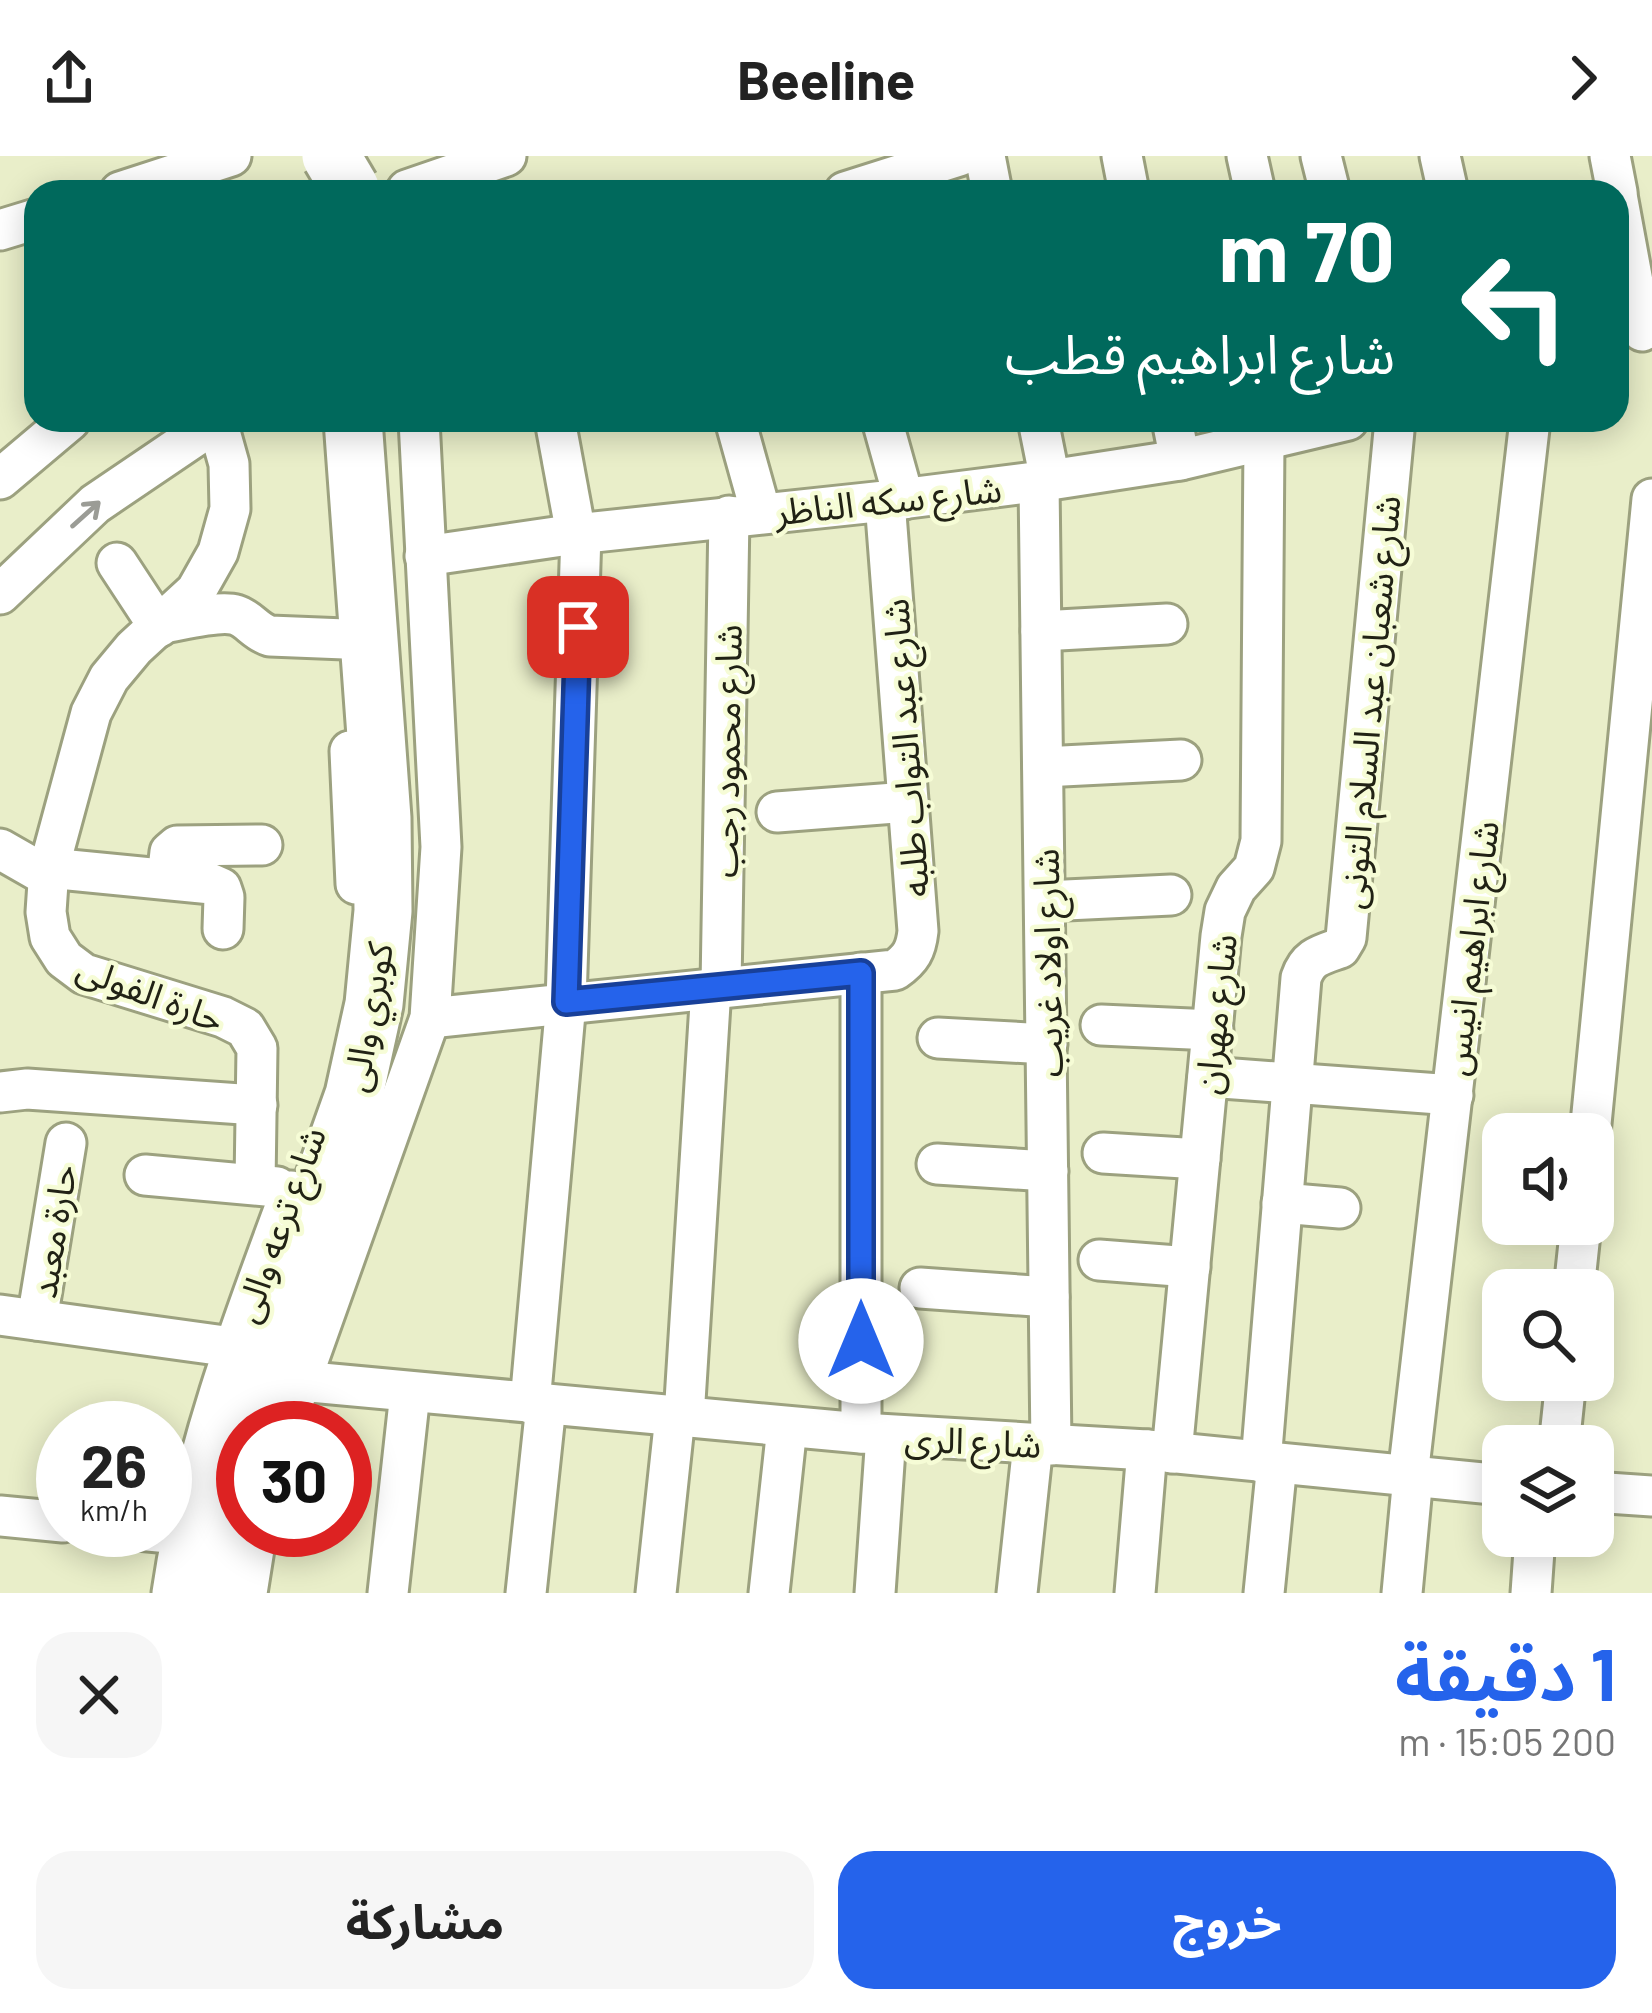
<!DOCTYPE html>
<html lang="ar">
<head>
<meta charset="utf-8">
<style>
  body { margin:0; font-family:Barlow,"Noto Sans Arabic",sans-serif; background:#f6f6f6; color:#222; direction:rtl; height:100vh; display:flex; flex-direction:column; font-size:45px; white-space:nowrap }
  * { box-sizing:border-box; margin:0 }
  p { font-size:39px; color:#767676 }
  .icon { flex:none; width:66px; height:66px; fill:none; stroke:currentColor; stroke-width:2; stroke-linecap:round; stroke-linejoin:round }
  .map { position:relative; height:1437px; overflow:hidden; direction:ltr }
  .sheet { display:flex; flex-direction:column; background:#fff; flex:1 }
  .sheet>* { flex:none }
  .hud { position:absolute; left:24px; top:24px; width:1605px; height:252px; border-radius:36px; box-shadow:0 6px 30px #0003; direction:rtl; background:#00695c; color:#fff; overflow:hidden }
  .controls { position:absolute; left:1482px; top:957px; display:grid; gap:24px }
  .controls a { display:grid; place-items:center; width:132px; height:132px; border-radius:24px; background:#fff; box-shadow:0 6px 30px #0003; font-size:60px }
  .speed { position:absolute; left:36px; top:1245px; display:flex; gap:24px; font-size:60px; font-weight:700; text-align:center }
  .speed>* { display:grid; place-content:center; width:156px; height:156px; border-radius:50%; background:#fff; box-shadow:0 6px 30px #0003; line-height:1 }
  .speed small { font-size:30px; font-weight:400 }
  .speed .limit { border:18px solid #d22; background:#fff; color:#111 }
  .pin { position:absolute; display:grid; place-items:center; width:102px; height:102px; color:#fff; margin:-51px; border-radius:24px; box-shadow:0 6px 18px #0006 }
  .me { position:absolute; width:132px; margin:-66px; rotate:0deg; stroke-linejoin:round; filter:drop-shadow(0 0 9px #0008) }
  .turn { display:flex; align-items:center; gap:42px; height:252px; padding:0 36px; font-size:54px }
  .turn .icon { width:156px; height:156px; stroke-width:2.5 }
  .turn b { display:block; font-size:84px; line-height:102px }
  .round { display:grid; place-items:center; flex:none; width:126px; height:126px; border-radius:36px; background:#f6f6f6 }
  .overview { display:flex; align-items:center; justify-content:space-between; height:204px; padding:0 36px }
  h1 { font-size:72px; font-weight:700; line-height:90px; color:#2563eb }
  .action { display:flex; gap:24px; margin-top:auto; padding:24px 36px }
  .action a { flex:1; height:138px; border-radius:36px; background:#2563eb; color:#fff; font-size:48px; font-weight:700; line-height:138px; text-align:center }
  .action a+a { background:#f6f6f6; color:#222 }
  header { display:flex; justify-content:space-between; align-items:center; height:156px; padding:0 36px; background:#fff; font-size:54px; font-weight:700 }
  .map>svg:first-child { display:block }
</style>
</head>
<body>
<header><svg class="icon" aria-label="forward" viewBox="0 0 24 24"><path d="M9 5l7 7-7 7"/></svg>Beeline<svg class="icon" aria-label="share" viewBox="0 0 24 24"><path d="M12 15V3M7 8l5-5 5 5M5 13v7h14v-7"/></svg></header>
<div class="map">
<svg width="1652" height="1437" viewBox="0 0 1652 1437">
  <rect width="100%" height="100%" fill="#e9eec9"/>
  <g fill="none" stroke-linecap="round" stroke-linejoin="round">
    <!-- minor casing -->
    <g stroke="#9ca17f" stroke-width="45">
      <g id="minor">
        <polyline points="985,0 992,36"/>
        <polyline points="1122,0 1129,36"/>
        <polyline points="1247,0 1255,36"/>
        <polyline points="1321,0 1330,36"/>
        <polyline points="1440,0 1448,36"/>
        <polyline points="1610,0 1617,36"/>
        <polyline points="407,34 506,0"/>
        <polyline points="120,36 231,0"/>
        <polyline points="845,36 959,0"/>
        <polyline points="1617,39 1642,175"/>
        <polyline points="0,74 36,63"/>
        <polyline points="555,264 576,378"/>
        <polyline points="735,264 761,357"/>
        <polyline points="882,264 904,343"/>
        <polyline points="1038,264 1050,324"/>
        <polyline points="1172,264 1180,304"/>
        <polyline points="217,265 229,308 230,353 218,396 196,435 134,492 109,522 91,557 49,712 46,756 50,781 64,803 84,818 223,861 245,872 257,892 255,1028"/>
        <polyline points="0,323 70,264"/>
        <polyline points="1039,326 1051,1289"/>
        <polyline points="425,400 576,378 885,345 1050,324 1180,304 1348,264"/>
        <polyline points="117,407 159,471"/>
        <polyline points="0,438 95,348 219,264"/>
        <path d="M164 467C182 464 220 454 236 459 249 463 256 476 270 480L345 483"/>
        <polyline points="1041,475 1167,468"/>
        <polyline points="350,595 356,728"/>
        <polyline points="1043,611 1181,604"/>
        <polyline points="777,656 908,646"/>
        <polyline points="0,693 49,721"/>
        <polyline points="49,712 212,728 221,732 224,741 223,773"/>
        <polyline points="167,723 170,696 177,690 262,689"/>
        <polyline points="1045,745 1171,739"/>
        <polyline points="721,830 729,360"/>
        <path d="M430 862 895 814C911 803 916 794 918 775L885 345"/>
        <polyline points="1101,869 1213,874"/>
        <polyline points="938,882 1047,888"/>
        <polyline points="1208,921 1453,939"/>
        <polyline points="0,936 27,933 257,949"/>
        <polyline points="1590,978 1652,343"/>
        <polyline points="1103,997 1200,1003"/>
        <polyline points="937,1008 1048,1015"/>
        <polyline points="145,1019 277,1031"/>
        <polyline points="1282,1047 1340,1052"/>
        <polyline points="1099,1104 1190,1111"/>
        <polyline points="920,1132 1049,1141"/>
        <polyline points="1574,1134 1581,1068"/>
        <polyline points="0,1159 232,1191"/>
        <polyline points="37,1164 66,987"/>
        <polyline points="300,1225 861,1277 1147,1294 1503,1329"/>
        <polyline points="530,1247 566,846 581,377"/>
        <polyline points="684,1261 711,832"/>
        <polyline points="284,1272 430,862 441,691 419,264"/>
        <polyline points="861,1277 861,817"/>
        <polyline points="1559,1290 1566,1224"/>
        <polyline points="1172,1297 1221,780 1225,755 1236,732 1254,712 1261,685 1264,284"/>
        <path d="M1261 1306 1301 822C1308 801 1320 799 1340 792L1346 782 1395 264"/>
        <polyline points="1408,1320 1530,264"/>
        <polyline points="1593,1336 1652,1340"/>
        <polyline points="0,1360 63,1366"/>
        <polyline points="138,1374 180,1378"/>
        <path d="M172 1437C192 1298 242 1166 291 1035"/>
        <polyline points="247,1437 257,1374"/>
        <polyline points="388,1437 410,1237"/>
        <polyline points="526,1437 546,1249"/>
        <polyline points="656,1437 675,1260"/>
        <polyline points="769,1437 787,1271"/>
        <polyline points="875,1437 886,1279"/>
        <polyline points="1017,1437 1033,1288"/>
        <polyline points="1135,1437 1147,1294"/>
        <polyline points="1264,1437 1277,1307"/>
        <polyline points="1402,1437 1413,1320"/>
        <polyline points="1531,1437 1535,1380"/>
      </g>
    </g>
    <!-- secondary casing -->
    <g stroke="#9ca17f" stroke-width="63">
      <polyline id="secondary" points="206,1437 220,1351 240,1260 354,939 374,848 383,755 382,662 353,264"/>
    </g>
    <!-- minor -->
    <use href="#minor" stroke="#fff" stroke-width="39"/>
    <!-- secondary -->
    <use href="#secondary" stroke="#fff" stroke-width="57"/>
    <!-- secondary-bridge casing -->
    <g stroke="#9ca17f" stroke-width="63" stroke-linecap="butt">
      <polyline id="secondary-bridge" points="331,0 350,32"/>
    </g>
    <!-- secondary-bridge -->
    <use href="#secondary-bridge" stroke="#fff" stroke-width="57"/>
  </g>
  <!-- one-way arrows -->
  <defs><path id="oneway-shaft" d="M-6 0H5M1.5-3L5.5 0L1.5 3" fill="none" stroke-width="1.6" stroke-linecap="round" stroke-linejoin="round" transform="scale(3)"/></defs>
  <use stroke="#9b9c96" href="#oneway-shaft" transform="translate(86 358) rotate(-42)"/>
  <g fill="none" stroke-linecap="round" stroke-linejoin="round">
    <!-- route casing -->
    <g stroke="#184099" stroke-width="30">
      <polyline id="route" points="578,471 566,846 861,817 861,1185"/>
    </g>
    <!-- route -->
    <use href="#route" stroke="#2563eb" stroke-width="21"/>
  </g>
  <g text-anchor="middle" dominant-baseline="central" stroke-width="9" stroke-linejoin="round" paint-order="stroke">
    <!-- street labels -->
    <g font-size="36" fill="#212215" stroke="#f6fcd6">
      <text transform="translate(888 343) rotate(-6)">شارع سكه الناظر</text>
      <text transform="translate(1368 546) rotate(-85)">شارع شعبان عبد السلام التونى</text>
      <text transform="translate(904 592) rotate(-94)">شارع عبد التواب طلبه</text>
      <text transform="translate(725 595) rotate(-89)">شارع محمود رجب</text>
      <text transform="translate(1469 792) rotate(-83)">شارع ابراهيم انيس</text>
      <text transform="translate(1046 807) rotate(-91)">شارع اولاد غريب</text>
      <text transform="translate(151 836) rotate(21)">حارة الفولى</text>
      <text transform="translate(1214 858) rotate(-84)">شارع مهران</text>
      <text transform="translate(366 861) rotate(-80)">كوبري والى</text>
      <text transform="translate(278 1068) rotate(-70)">شارع ترعه والى</text>
      <text transform="translate(52 1075) rotate(-81)">حارة معبد</text>
      <text transform="translate(973 1284) rotate(3)">شارع الرى</text>
    </g>
  </g>
</svg>
<div class="controls">
<a><svg class="icon" aria-label="sound" viewBox="0 0 24 24"><path d="M4 9h4l5-4v14l-5-4H4zM17 9q2 3 0 6"/></svg></a>
<a><svg class="icon" aria-label="search" viewBox="0 0 24 24"><circle cx="10" cy="10" r="6"/><path d="M15 15l6 6"/></svg></a>
<a><svg class="icon" aria-label="layers" viewBox="0 0 24 24"><path d="M12 4l9 5-9 5-9-5zM3 14l9 5 9-5"/></svg></a>
</div>
<div class="speed"><div>26<small>km/h</small></div><div class="limit">30</div></div>
<div class="pin" style="left:578px;top:471px;background:#d93025"><svg class="icon" aria-label="arrive" viewBox="0 0 24 24"><path d="M6 21V4h12l-3 4 3 4H6"/></svg></div>
<svg class="me" style="left:861px;top:1185px" viewBox="-20 -20 40 40"><circle r="19" fill="#fff"/><path d="M0-13L10 11 0 6-10 11z" fill="#2563eb"/></svg>
<div class="hud">
<div class="turn"><svg class="icon" aria-label="left" viewBox="0 0 24 24"><path d="M17 20v-9H6M10 6l-5 5 5 5"/></svg><div><b>70 m</b>شارع ابراهيم قطب</div></div>
</div>
</div>
<section class="sheet">
<div class="overview"><div><h1>1 دقيقة</h1><p>200 m · 15:05</p></div><a class="round"><svg class="icon" aria-label="close" viewBox="0 0 24 24"><path d="M6 6l12 12M18 6L6 18"/></svg></a></div>
<div class="action"><a>خروج</a><a>مشاركة</a></div>
</section>
</body>
</html>
